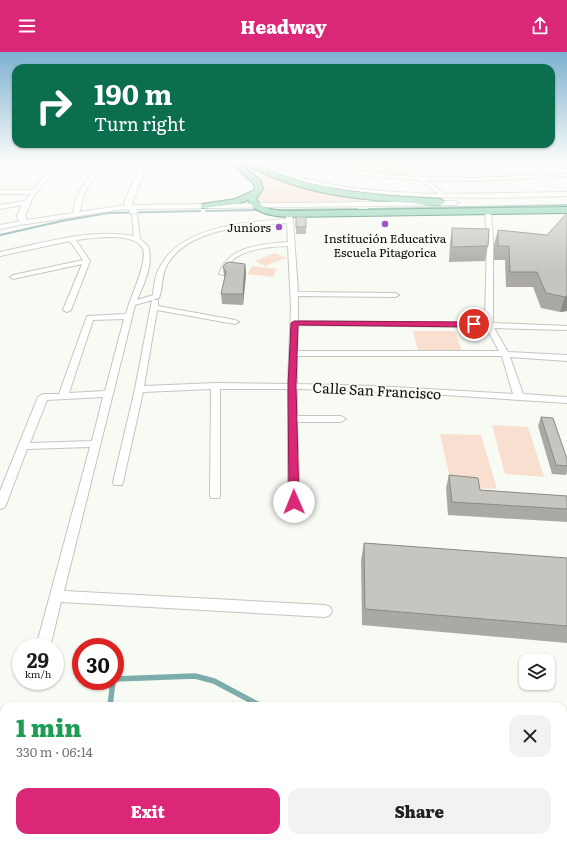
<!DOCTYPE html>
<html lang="en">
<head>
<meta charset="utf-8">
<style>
  body { margin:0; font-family:Literata,serif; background:#f2f2f2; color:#202124; height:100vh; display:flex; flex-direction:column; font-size:15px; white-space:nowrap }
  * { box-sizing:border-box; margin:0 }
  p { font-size:13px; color:#757577 }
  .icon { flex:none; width:22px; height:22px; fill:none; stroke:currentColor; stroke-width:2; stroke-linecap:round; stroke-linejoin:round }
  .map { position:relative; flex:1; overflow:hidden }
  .sheet { position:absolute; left:0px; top:650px; width:567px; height:140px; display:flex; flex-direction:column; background:#fff; border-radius:12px 12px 0 0; box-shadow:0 1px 3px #0004 }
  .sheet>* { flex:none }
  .guide { position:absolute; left:12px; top:12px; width:543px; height:84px; border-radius:12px; box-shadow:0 1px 3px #0004; background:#0b6e4f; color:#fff; overflow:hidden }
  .tools { position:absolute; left:519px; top:602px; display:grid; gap:8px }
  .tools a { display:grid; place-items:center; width:36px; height:36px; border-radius:8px; background:#fff; box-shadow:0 1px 3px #0004; font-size:20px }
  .speed { position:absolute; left:12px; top:586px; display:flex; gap:8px; font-size:20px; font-weight:700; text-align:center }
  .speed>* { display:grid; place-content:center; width:52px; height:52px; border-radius:50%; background:#fff; box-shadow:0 1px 3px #0004; line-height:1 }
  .speed small { font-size:10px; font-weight:400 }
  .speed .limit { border:6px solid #d22; background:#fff; color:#111 }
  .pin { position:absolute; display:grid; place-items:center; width:34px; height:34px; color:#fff; margin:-17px; border:2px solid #fff; border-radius:50%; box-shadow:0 1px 4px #0007 }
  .me { position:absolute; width:44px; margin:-22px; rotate:359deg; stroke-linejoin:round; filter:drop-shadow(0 0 3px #0008) }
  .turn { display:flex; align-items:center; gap:14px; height:84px; padding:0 16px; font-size:18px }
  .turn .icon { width:52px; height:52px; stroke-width:2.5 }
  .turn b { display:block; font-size:28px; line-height:34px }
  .round { display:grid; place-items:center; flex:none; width:42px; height:42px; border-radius:12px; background:#f2f2f2 }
  .head { display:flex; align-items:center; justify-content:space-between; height:68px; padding:0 16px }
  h1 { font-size:24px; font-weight:800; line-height:30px; color:#1e9e55 }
  .button { display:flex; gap:8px; margin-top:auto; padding:8px 16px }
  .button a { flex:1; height:46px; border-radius:12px; background:#db2777; color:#fff; font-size:16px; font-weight:800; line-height:46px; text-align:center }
  .button a+a { background:#f2f2f2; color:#202124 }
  header { display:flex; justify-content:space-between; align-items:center; height:52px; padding:0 16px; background:#db2777; color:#fff; font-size:18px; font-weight:800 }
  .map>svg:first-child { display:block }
</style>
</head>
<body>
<header><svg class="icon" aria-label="menu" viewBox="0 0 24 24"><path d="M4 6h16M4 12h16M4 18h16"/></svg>Headway<svg class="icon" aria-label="share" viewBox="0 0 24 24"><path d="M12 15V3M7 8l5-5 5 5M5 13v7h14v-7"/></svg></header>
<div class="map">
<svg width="567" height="790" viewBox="0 0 567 790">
  <rect width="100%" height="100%" fill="#f8faf4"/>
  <!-- green -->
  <g fill="#f8dfcf">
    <path d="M237 110C251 110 265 123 279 127 306 134 333 139 360 145L364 148 361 150 263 152 259 149 258 144 265 135 261 129Z"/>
    <polygon points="324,110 397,110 414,124 360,119"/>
    <polygon points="275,201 286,206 265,214 255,209"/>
    <polygon points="252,214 277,217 273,225 247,222"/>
    <polygon points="413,279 455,279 463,303 419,303"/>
    <polygon points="492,373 528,375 544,425 505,422"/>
    <polygon points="440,382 481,383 497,437 452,435"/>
  </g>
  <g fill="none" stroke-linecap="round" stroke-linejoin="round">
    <!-- stream-far1 -->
    <g stroke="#7cadab" stroke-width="2">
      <polyline points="369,157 567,153"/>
      <polyline points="272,158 357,157"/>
      <polyline points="206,159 258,158"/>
      <polyline points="0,183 62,169 108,161 200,159"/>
    </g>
    <!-- stream -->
    <g stroke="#7cadab" stroke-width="5.5">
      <polyline points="115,627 195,624 214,629 261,654"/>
      <polyline points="110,654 113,629"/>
      <polyline points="0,668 4,668"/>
      <polyline points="488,786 491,790"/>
    </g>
    <!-- minor casing -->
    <g stroke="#c3c6c0" stroke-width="2">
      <g id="minor">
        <polygon points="11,110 15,110 0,127 0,122"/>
        <polygon points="55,110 59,110 29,151 24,150 31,142 0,142 0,138 33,138"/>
        <path d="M99 110H103L84 142 79 162 74 163C70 147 91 123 99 110Z"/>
        <path d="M258 110H263C315 137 376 139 433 142H438L421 128 378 125 347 119 315 110C326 109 337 114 348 117 371 121 394 124 417 125L399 110H404L423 125 473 126 567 122V124L473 129 427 128 445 142 567 140V144C499 146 432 148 364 140 338 137 312 133 287 124 278 121 265 117 258 110Z"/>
        <polygon points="449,110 509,110 507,111 450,112 448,111"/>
        <path d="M488 157 491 159 493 188V271L567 274V278L494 276 508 300 567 303V309L510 305 523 342 567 345V351L414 341 297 337V364H341L346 367 341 370H297L300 450 298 453H290L288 450V337H220V443L219 446H211L210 443 211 337 143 340 123 430 122 433H114L113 430 135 337 152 248H158V254L235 268 239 270 235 272 157 258 144 334 216 331 288 332 291 255 288 194C269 195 242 196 229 212 227 215 226 220 224 223L219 222C228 194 262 192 288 190L287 171C249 173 188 176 167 213 161 223 163 236 159 246L135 253 64 539 325 553 330 555 332 559 330 563 325 565 61 550 50 595H36L90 395 27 397 6 453 4 456 0 457V439L38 345 43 342H59L87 264 126 262C130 246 138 231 142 215 143 209 146 199 141 194 130 180 93 186 76 188L90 209 71 258 67 260 63 258 82 212 13 227 10 225 13 223 83 208 70 189 0 204V200C43 191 90 176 134 184L132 163 137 162 140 187 148 194C154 212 144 232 137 248L153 243C154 233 155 222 161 213 183 174 246 170 286 167V162L289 160 292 162 293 169 298 240 395 241 399 243 395 245 298 244V269L485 271 487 188 485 159ZM124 267 105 339 69 341 93 268ZM298 273 486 275 499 299H297ZM297 304H502L513 342 376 334 297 332ZM103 345 92 389 30 391 47 348Z"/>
        <polygon points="27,168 30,170 29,171 0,177 0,173"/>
      </g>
    </g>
    <!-- tertiary casing -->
    <g stroke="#c3c6c0" stroke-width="2">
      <polygon id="tertiary" points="142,110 148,110 132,151 133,153 455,149 459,151 455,153 136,157 138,160 134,162 131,162 128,157 124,157 27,172 20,171 17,164 22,153 0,157 0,153 30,148 31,150 25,164 27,168 126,153 124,151"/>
    </g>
    <!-- primary casing -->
    <g stroke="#247550" stroke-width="2">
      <g id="primary">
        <path d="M230 110H238L261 129 263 137 256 147C263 159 277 158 289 159L567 155V161L289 165C273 164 256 163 248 148L237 152 202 156 201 154 202 152 235 147 253 139 255 137 254 132Z"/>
        <path d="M243 110H253L295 128 341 138 392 144 441 147 445 150C440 156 421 152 413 151 363 148 308 143 262 120 256 117 248 115 243 110Z"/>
      </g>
    </g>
    <!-- minor -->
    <use href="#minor" fill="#fff" fill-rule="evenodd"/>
    <!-- tertiary -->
    <use href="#tertiary" fill="#fff" fill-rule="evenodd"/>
    <!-- primary -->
    <use href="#primary" fill="#83cead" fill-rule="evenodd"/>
  </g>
  <!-- wall -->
  <g fill="#aba9a4">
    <polygon points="147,110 212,110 187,114 148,114"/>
    <polygon points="567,161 567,259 560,260 541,256 533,235 506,235 505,208 494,208 494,192 498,178 547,183"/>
    <polygon points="296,165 306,175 306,182 296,182"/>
    <polygon points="452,176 488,194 485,209 449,210 450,190"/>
    <polygon points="245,212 246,222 243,253 222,252 221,242 225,226 224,224 223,215"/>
    <polygon points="541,365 567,407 567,420 566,423 552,422 538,374"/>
    <polygon points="449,423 480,438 567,444 567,470 448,463 446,436"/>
    <polygon points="364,491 567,506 567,591 362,573 361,508"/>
  </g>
  <!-- shaded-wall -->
  <g fill="#8b8a86">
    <polygon points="187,110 212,110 187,114"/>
    <polygon points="245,212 246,222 243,253 243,242"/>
    <polygon points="567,244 567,259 560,260 565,245"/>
  </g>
  <!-- building -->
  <g fill="#c7c5bf" stroke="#8b8a86">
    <polygon points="567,161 567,244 565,245 546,241 537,220 510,220 509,194 498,194 498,178 547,183"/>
    <rect x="296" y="165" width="10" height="10"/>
    <polygon points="452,176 489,177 488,194 452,195"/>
    <polygon points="230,210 245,212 243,242 221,242 226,220 223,215 226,211"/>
    <polygon points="541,365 553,366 567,407 567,414 556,413"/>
    <polygon points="449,423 478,426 480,438 567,444 567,457 452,450"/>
    <polygon points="364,491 567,506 567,574 365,557"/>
  </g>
  <!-- sky -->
  <linearGradient id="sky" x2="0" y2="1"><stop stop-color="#7db1d0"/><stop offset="0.5" stop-color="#fcfdfa"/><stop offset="1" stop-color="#fcfdfa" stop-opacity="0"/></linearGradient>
  <rect width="567" height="220" fill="url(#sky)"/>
  <!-- route -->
  <polygon fill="#db2777" stroke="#8e194d" points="294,269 474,270 478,272 474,275 298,273 296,334 299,450 297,453 290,453 289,450 288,334 291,271"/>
  <!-- markers -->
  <g fill="#9d52c5" stroke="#f8faf4" stroke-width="1.5">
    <circle cx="385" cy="172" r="4"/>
    <circle cx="279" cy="175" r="4"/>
  </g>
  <g text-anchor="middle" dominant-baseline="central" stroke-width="3.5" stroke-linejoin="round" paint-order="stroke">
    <!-- far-poi labels -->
    <g font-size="12" fill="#0b0c0a" stroke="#f8faf4" text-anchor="end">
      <text x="271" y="175">Juniors</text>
      <text x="385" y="186" text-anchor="middle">Institución Educativa<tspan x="385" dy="14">Escuela Pitagorica</tspan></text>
    </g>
    <!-- street labels -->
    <g font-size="14" fill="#0b0c0a" stroke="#f8faf4">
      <text transform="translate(377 338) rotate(3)">Calle San Francisco</text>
    </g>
  </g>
</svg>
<div class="tools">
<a><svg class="icon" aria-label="layers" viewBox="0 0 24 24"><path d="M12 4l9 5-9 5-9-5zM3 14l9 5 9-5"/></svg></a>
</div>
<div class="speed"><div>29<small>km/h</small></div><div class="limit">30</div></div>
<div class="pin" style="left:474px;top:272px;background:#d93025"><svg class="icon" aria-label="arrive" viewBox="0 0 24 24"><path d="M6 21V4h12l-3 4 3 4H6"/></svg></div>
<svg class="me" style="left:294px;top:450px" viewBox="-20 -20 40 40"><circle r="19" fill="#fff"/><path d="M0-13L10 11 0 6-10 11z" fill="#db2777"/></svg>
<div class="guide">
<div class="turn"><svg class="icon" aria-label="right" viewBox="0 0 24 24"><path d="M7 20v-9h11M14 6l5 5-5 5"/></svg><div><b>190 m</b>Turn right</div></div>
</div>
<section class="sheet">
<div class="head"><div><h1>1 min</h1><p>330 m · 06:14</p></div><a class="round"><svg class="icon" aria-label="close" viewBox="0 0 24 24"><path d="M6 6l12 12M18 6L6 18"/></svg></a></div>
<div class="button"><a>Exit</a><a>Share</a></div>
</section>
</div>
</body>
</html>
